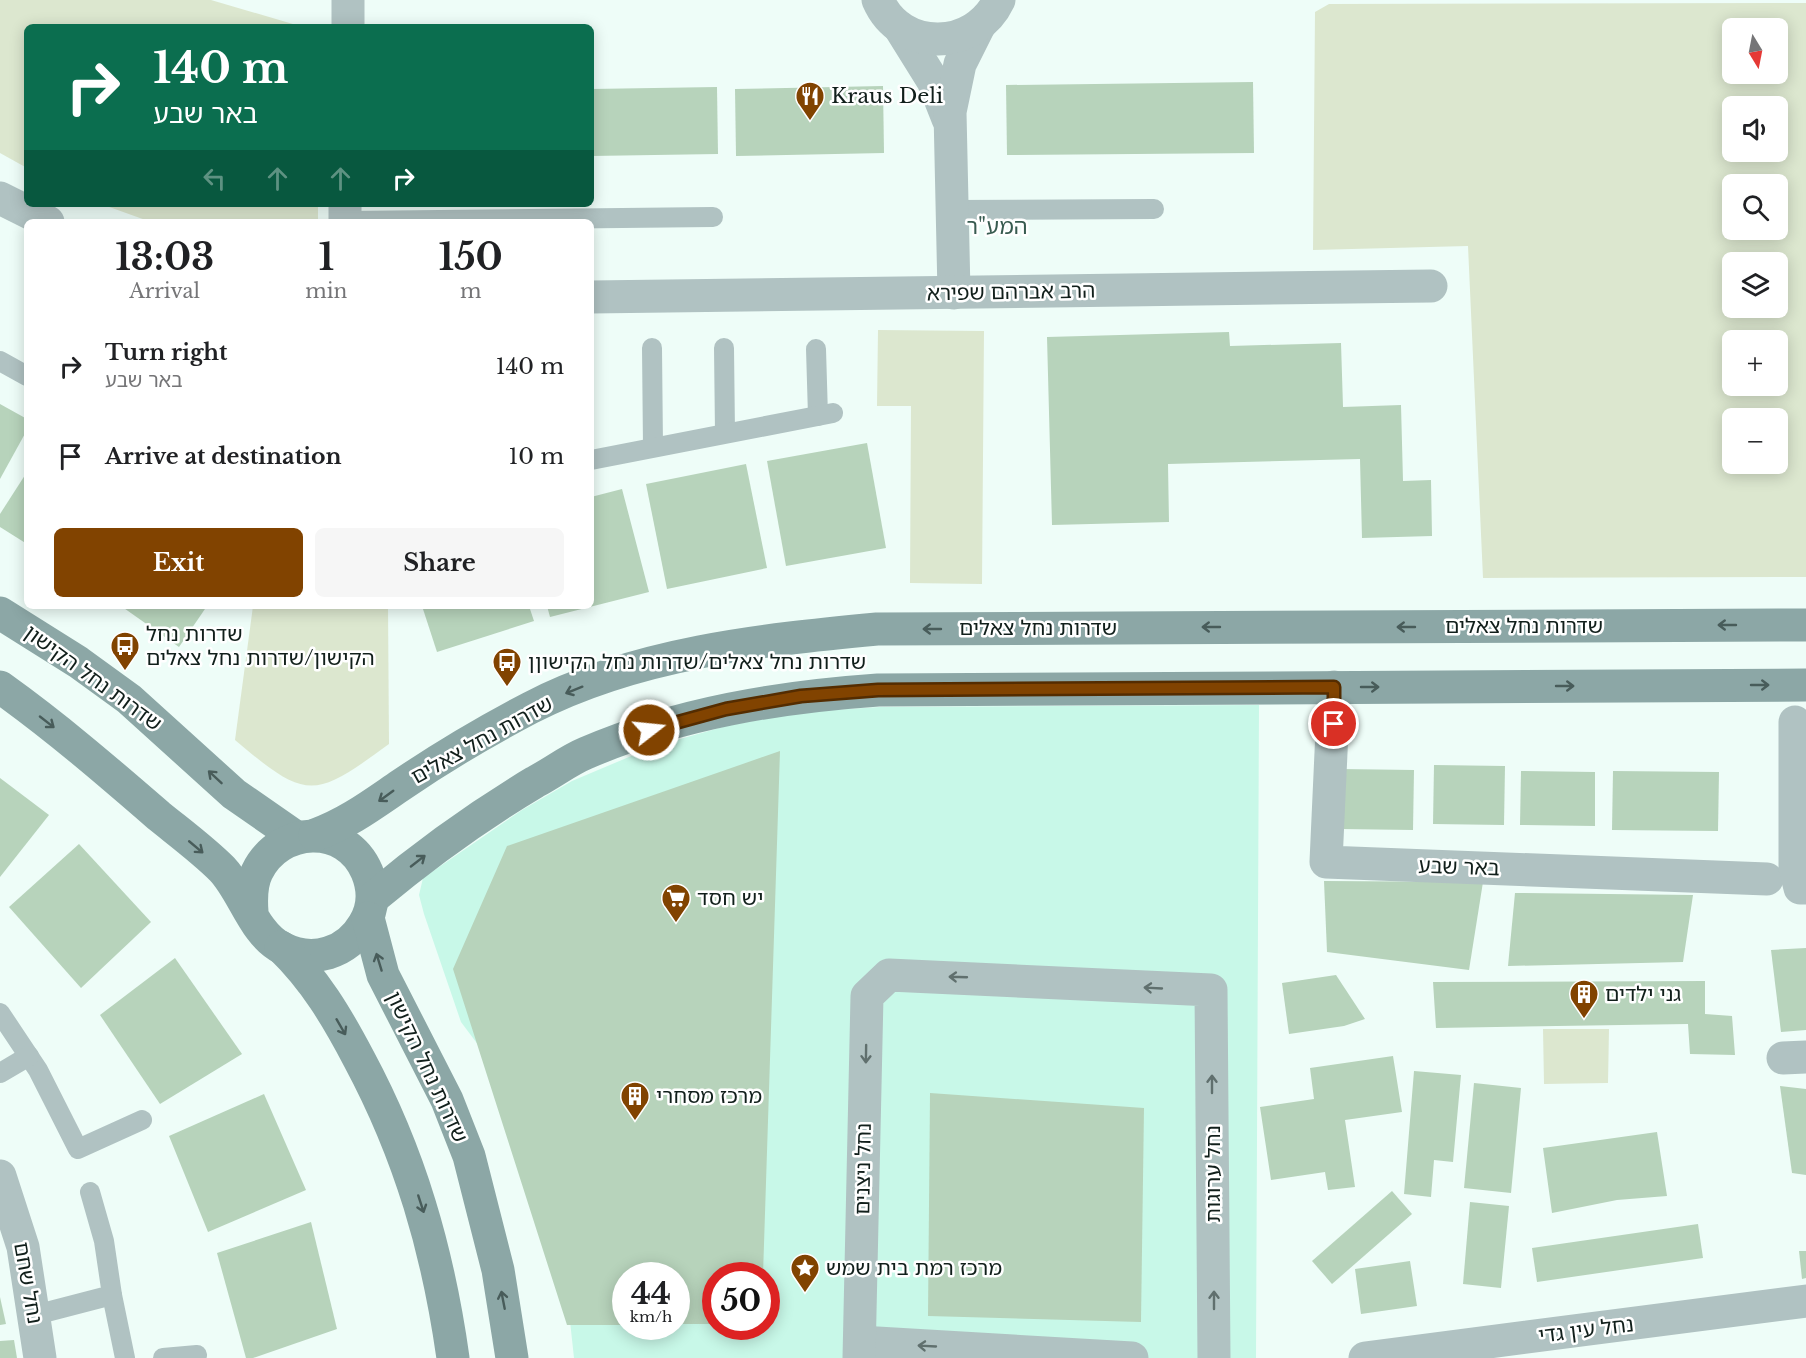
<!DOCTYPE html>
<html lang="en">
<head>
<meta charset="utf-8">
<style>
  body { margin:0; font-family:"Libre Baskerville","Noto Sans Hebrew",serif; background:#f6f6f6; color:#202124; height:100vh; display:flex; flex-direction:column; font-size:22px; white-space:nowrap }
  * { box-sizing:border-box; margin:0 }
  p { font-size:20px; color:#757577 }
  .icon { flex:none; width:33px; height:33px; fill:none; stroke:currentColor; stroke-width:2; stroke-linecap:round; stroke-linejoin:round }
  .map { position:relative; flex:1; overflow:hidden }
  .side { position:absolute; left:24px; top:219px; width:570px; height:390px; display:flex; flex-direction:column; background:#fff; border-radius:9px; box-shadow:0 3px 15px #0003 }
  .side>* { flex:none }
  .top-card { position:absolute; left:24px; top:24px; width:570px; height:183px; border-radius:9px; box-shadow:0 3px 15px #0003; background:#0b6e4f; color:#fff; overflow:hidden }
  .needle { width:39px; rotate:170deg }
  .buttons { position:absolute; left:1722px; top:18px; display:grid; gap:12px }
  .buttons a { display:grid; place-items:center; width:66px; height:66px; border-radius:9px; background:#fff; box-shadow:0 3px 15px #0003; font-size:30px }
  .speed { position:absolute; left:612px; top:1262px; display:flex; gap:12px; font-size:30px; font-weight:700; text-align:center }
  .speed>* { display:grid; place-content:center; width:78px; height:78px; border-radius:50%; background:#fff; box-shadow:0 3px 15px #0003; line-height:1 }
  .speed small { font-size:15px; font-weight:400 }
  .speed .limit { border:9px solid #d22; background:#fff; color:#111 }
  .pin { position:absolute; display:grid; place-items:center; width:51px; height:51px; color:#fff; margin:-26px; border:3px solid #fff; border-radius:50%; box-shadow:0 2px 6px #0007 }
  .me { position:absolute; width:66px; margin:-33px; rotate:74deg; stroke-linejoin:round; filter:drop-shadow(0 0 4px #0008) }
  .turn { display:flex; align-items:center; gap:21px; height:126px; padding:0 30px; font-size:27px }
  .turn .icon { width:78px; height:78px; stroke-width:2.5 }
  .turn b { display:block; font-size:42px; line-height:51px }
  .lanes { display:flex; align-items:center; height:57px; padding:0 30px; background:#0003; justify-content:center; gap:30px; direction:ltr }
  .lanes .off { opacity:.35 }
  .eta { display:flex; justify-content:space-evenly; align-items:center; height:102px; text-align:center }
  .eta b { font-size:36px; font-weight:700; line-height:42px }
  .cta { display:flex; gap:12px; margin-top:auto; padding:12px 30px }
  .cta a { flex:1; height:69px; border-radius:9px; background:#814300; color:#fff; font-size:24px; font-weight:700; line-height:69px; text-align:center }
  .cta a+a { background:#f6f6f6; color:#202124 }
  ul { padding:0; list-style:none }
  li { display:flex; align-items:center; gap:18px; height:90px; padding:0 30px }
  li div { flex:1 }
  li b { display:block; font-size:22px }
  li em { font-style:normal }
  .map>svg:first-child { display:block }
</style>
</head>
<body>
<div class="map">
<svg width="1806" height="1358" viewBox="0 0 1806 1358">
  <rect width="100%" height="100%" fill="#eefdf8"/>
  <!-- built -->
  <path fill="#c8f8e8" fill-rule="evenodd" d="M1259 705 1256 1358H574L570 1321 506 1082 461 1022 424 914 419 895 423 878 522 810 572 781 655 746 730 725 803 712 879 707ZM626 1275H676V1326H626ZM716 1275H766V1326H716Z"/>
  <!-- green -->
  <g fill="#dce7cf" fill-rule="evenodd">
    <polygon points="0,0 211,0 303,27 27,27 27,168 0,153"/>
    <path d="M1806 3V577L1483 578 1468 246 1313 250 1315 12 1329 4ZM1778 28V74H1732V28ZM1732 106H1778V152H1732ZM1732 184H1778V230H1732ZM1778 262V308H1732V262ZM1732 340H1778V386H1732ZM1732 418H1778V464H1732Z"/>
    <polygon points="101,204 318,204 318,222 151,222"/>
    <polygon points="878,330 984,331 982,584 910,583 911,406 877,406"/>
    <path d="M253 606H388L389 744C314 799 307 801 235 740Z"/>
    <polygon points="1543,1029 1609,1029 1608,1083 1544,1084"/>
  </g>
  <!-- building -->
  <g fill="#b7d3bb">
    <polygon points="1253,82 1254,153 1007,155 1006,85"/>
    <polygon points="883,86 884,153 736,156 735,89"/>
    <polygon points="717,87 718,154 591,156 591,89"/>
    <polygon points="1229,332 1230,346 1341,343 1343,407 1401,405 1403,481 1431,480 1432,536 1362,538 1360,459 1168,464 1169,522 1052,525 1047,337"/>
    <polygon points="0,404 27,419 27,430 0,479"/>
    <polygon points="867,443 886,548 786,566 767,461"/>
    <polygon points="746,464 767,568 667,589 646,484"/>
    <polygon points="27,472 27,544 0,527 0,514"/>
    <polygon points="622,489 649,592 550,617 547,606 591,607 591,497"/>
    <polygon points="121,606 207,606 179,647"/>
    <polygon points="422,606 529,606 534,621 437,652"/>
    <polygon points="780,751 763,1275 716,1275 716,1324 676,1324 676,1275 626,1275 626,1325 567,1325 453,969 507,846"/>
    <polygon points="1434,765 1505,766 1504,825 1433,824"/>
    <polygon points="1340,769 1414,770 1413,830 1340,829"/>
    <polygon points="1521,771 1595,772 1595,826 1520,825"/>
    <polygon points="1613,771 1719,772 1718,831 1612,830"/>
    <polygon points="0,778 49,815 0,877"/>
    <polygon points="79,844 151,922 81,988 9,907"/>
    <polygon points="1324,881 1483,882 1469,970 1327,952"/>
    <polygon points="1515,893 1693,895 1683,962 1508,966"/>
    <polygon points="1806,948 1806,1030 1781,1032 1771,950"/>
    <polygon points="175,958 242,1054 160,1104 100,1015"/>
    <polygon points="1336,975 1365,1019 1344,1026 1289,1034 1282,983"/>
    <polygon points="1705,981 1705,1014 1732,1016 1735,1055 1690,1054 1688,1024 1436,1028 1433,982"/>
    <polygon points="1393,1056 1402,1112 1345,1120 1355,1187 1328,1190 1325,1172 1271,1180 1260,1107 1314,1099 1310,1068"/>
    <polygon points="1414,1071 1461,1075 1453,1162 1434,1160 1431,1197 1404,1194"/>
    <polygon points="1474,1083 1521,1088 1511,1193 1464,1188"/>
    <polygon points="1780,1086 1806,1089 1806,1175 1792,1173"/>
    <polygon points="930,1093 1144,1108 1141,1322 928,1316"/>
    <polygon points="264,1094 306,1190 208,1232 169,1136"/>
    <polygon points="1657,1132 1667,1196 1617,1200 1552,1213 1543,1148"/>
    <polygon points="1392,1191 1412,1214 1332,1284 1312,1261"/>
    <polygon points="1470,1202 1509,1206 1501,1288 1463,1284"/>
    <polygon points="311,1222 337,1329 253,1358 246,1358 217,1253"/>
    <polygon points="1698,1224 1703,1258 1537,1282 1532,1248"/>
    <polygon points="1799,1251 1806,1251 1806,1278 1802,1279"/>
    <polygon points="1410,1261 1417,1306 1361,1314 1355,1269"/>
    <polygon points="0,1297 6,1324 0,1325"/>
    <polygon points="14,1340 17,1358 0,1358 0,1341"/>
  </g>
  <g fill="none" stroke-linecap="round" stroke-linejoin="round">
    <!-- service -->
    <g stroke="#b0c2c2" stroke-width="20">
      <polyline points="951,210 1154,209"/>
      <polyline points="345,221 713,217"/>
      <polyline points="652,348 653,447"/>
      <polyline points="724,348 725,433"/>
      <polyline points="816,349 818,416"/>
      <polyline points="0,361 27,376"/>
      <polyline points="591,460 833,413"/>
      <polyline points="0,1013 38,1070 78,1149 142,1120"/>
      <polyline points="0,1073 29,1056"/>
      <polyline points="112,1295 125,1358"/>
      <polyline points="35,1315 112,1295 104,1241 90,1192"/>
      <polyline points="163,1358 197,1355"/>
    </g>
    <!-- minor -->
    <g stroke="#b0c2c2" stroke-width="33">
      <polyline points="348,27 348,0"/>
      <polyline points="900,28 933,81 948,119"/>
      <polyline points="0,198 48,222"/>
      <polyline points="345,222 345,204"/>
      <polyline points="954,293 950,112 960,64 979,26"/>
      <polyline points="591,297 1431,286"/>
      <polyline points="1334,687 1326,862 1767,879"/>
      <polyline points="1795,722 1795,868 1800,888 1806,888"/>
      <polyline points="1783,1058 1806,1057"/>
      <polyline points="0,1176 23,1247 40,1358"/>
      <polyline points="860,1342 1132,1358"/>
      <polyline points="859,1358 867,996 889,975 1211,990 1214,1358"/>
      <polyline points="1365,1358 1806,1301"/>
    </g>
    <!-- tertiary -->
    <path stroke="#b0c2c2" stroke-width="33" d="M878 0C901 53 975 51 999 0"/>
    <!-- secondary -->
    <g stroke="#8ca7a6" stroke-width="33">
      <polyline points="0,613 78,662 129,699 234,794 296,837"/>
      <path d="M0 687C56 727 107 771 159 816 180 833 203 850 222 869 244 892 253 933 282 948 313 964 347 953 364 924 374 908 374 889 367 872 346 822 279 826 257 872 251 884 251 899 252 912"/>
      <path d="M315 835C348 823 373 804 401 785 442 757 486 731 530 708 636 653 761 640 877 629L1806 625"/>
      <path d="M373 898C424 855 478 816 535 782 552 773 569 760 586 753 679 713 779 697 878 690L1806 685"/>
      <polyline points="368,918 383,975 447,1100 469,1156 498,1270 512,1358"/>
      <path d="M281 947C315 980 337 1017 359 1059 410 1154 438 1251 453 1358"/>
    </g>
  </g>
  <!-- one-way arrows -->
  <defs><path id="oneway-shaft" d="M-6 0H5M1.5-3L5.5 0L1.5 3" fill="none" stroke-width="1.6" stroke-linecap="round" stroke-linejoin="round" transform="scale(1.5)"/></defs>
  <g stroke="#485c5a">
    <use href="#oneway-shaft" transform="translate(1727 625) rotate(180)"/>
    <use href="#oneway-shaft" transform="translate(1211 627) rotate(180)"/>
    <use href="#oneway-shaft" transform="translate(1406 627) rotate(180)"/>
    <use href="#oneway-shaft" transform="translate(932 629) rotate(180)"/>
    <use href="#oneway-shaft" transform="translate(1760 685)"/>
    <use href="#oneway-shaft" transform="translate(1565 686)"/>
    <use href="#oneway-shaft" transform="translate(1370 687)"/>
    <use href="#oneway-shaft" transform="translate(574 690) rotate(158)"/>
    <use href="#oneway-shaft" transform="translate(47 722) rotate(38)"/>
    <use href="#oneway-shaft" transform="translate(215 777) rotate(-137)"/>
    <use href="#oneway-shaft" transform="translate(386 796) rotate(144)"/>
    <use href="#oneway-shaft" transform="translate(196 847) rotate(40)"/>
    <use href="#oneway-shaft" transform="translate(418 861) rotate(-38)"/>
    <use href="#oneway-shaft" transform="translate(379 962) rotate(-107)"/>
    <use href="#oneway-shaft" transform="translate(341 1027) rotate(60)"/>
    <use href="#oneway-shaft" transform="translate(421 1204) rotate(72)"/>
    <use href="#oneway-shaft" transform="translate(503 1300) rotate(-101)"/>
  </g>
  <g stroke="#60706e">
    <use href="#oneway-shaft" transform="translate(958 977) rotate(-178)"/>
    <use href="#oneway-shaft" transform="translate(1153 988) rotate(-177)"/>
    <use href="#oneway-shaft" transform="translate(866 1054) rotate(91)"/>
    <use href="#oneway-shaft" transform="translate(1212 1084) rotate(-90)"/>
    <use href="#oneway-shaft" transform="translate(1214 1300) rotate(-90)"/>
    <use href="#oneway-shaft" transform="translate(927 1346) rotate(-177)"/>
  </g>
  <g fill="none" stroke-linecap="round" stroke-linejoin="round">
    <!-- route casing -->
    <g stroke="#542c00" stroke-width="15">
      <polyline id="route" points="649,730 726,709 801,696 878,690 1334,687 1334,724"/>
    </g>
    <!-- route -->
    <use href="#route" stroke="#814300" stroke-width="10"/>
  </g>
  <!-- icons -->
  <defs>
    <g id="restaurant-pin" transform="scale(1.5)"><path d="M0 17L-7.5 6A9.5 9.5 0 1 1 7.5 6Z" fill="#814300" stroke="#fff"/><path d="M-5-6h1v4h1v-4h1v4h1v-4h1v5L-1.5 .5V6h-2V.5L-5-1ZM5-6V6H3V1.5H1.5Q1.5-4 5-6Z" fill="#fff"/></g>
    <g id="bus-pin" transform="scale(1.5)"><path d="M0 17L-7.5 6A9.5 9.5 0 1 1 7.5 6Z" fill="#814300" stroke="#fff"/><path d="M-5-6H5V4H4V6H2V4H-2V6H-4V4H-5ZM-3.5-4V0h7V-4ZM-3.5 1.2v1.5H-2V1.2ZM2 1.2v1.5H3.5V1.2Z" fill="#fff"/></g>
    <g id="supermarket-pin" transform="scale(1.5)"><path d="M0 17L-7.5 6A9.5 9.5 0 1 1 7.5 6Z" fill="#814300" stroke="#fff"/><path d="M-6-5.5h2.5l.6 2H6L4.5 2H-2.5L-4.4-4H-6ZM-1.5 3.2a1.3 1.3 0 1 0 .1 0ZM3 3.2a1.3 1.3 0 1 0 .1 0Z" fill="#fff"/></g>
    <g id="building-pin" transform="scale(1.5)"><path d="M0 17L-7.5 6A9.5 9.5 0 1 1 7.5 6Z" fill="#814300" stroke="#fff"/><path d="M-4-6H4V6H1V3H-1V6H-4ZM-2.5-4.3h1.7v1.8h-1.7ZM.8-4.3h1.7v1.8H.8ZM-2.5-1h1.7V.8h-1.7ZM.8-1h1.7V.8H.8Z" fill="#fff"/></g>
    <g id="sight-pin" transform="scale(1.5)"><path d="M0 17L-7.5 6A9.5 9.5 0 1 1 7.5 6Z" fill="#814300" stroke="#fff"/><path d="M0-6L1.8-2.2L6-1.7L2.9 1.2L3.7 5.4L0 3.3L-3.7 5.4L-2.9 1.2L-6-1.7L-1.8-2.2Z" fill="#fff"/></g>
  </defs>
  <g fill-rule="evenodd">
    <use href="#restaurant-pin" x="810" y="96"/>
    <use href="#bus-pin" x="125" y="646"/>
    <use href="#bus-pin" x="507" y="662"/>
    <use href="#supermarket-pin" x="676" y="898"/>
    <use href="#building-pin" x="1584" y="994"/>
    <use href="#building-pin" x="635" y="1096"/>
    <use href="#sight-pin" x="805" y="1268"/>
  </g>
  <g text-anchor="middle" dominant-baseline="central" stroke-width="5" stroke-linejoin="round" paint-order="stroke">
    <!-- poi labels -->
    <g font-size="21" fill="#111f1b" stroke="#fff" text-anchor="start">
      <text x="831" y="96">Kraus Deli</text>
      <text x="146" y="634">שדרות נחל<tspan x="146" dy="24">הקישון/שדרות נחל צאלים</tspan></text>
      <text x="528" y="662">שדרות נחל צאלים/שדרות נחל הקישוןן</text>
      <text x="697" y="898">יש חסד</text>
      <text x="1605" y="994">גני ילדים</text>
      <text x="656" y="1096">מרכז מסחרי</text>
      <text x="826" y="1268">מרכז רמת בית שמש</text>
    </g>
    <!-- street labels -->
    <g font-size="21" fill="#111f1b" stroke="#fff">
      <text transform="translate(1011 292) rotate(-1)">הרב אברהם שפירא</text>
      <text x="1524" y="626">שדרות נחל צאלים</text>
      <text x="1038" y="628">שדרות נחל צאלים</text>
      <text transform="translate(93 678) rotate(36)">שדרות נחל הקישון</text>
      <text transform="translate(482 740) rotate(-29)">שדרות נחל צאלים</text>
      <text transform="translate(1459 867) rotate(2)">באר שבע</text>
      <text transform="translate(427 1067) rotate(65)">שדרות נחל הקישון</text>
      <text transform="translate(863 1169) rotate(-89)">נחל ניצנים</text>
      <text transform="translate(1213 1174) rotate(-90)">נחל ערוגות</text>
      <text transform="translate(28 1283) rotate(80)">נחל שחם</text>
      <text transform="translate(1586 1330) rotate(-7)">נחל עין גדי</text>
    </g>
    <!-- neighbourhood labels -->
    <g font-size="22" fill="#385b50" stroke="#fff">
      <text x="997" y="226">המע"ר</text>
    </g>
  </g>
</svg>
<div class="buttons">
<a><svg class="needle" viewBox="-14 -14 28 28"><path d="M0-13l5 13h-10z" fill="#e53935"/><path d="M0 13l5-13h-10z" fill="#757577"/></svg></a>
<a><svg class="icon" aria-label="sound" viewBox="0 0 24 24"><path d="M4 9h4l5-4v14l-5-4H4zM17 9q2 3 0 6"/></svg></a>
<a><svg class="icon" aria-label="search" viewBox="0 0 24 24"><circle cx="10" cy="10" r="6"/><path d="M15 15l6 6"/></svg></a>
<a><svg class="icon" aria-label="layers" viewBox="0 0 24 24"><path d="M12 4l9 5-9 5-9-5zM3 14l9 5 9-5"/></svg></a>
<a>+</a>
<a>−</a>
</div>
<div class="speed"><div>44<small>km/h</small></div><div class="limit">50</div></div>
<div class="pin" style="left:1334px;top:724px;background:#d93025"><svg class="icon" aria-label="arrive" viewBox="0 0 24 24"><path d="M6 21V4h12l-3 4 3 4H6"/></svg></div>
<svg class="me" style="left:649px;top:730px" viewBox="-20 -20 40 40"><circle r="17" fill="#814300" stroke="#fff" stroke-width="3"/><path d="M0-11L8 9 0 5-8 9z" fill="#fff"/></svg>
<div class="top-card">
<div class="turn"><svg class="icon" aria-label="right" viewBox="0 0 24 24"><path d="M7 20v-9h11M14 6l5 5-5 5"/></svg><div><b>140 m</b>באר שבע</div></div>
<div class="lanes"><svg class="icon off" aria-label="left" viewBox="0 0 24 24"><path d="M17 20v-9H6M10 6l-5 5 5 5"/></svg><svg class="icon off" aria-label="ahead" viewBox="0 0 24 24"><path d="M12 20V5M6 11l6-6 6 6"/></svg><svg class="icon off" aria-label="ahead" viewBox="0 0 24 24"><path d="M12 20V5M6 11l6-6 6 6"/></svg><svg class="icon" aria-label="right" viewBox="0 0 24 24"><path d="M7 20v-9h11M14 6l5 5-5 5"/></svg></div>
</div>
<section class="side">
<div class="eta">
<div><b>13:03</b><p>Arrival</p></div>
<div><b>1</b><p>min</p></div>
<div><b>150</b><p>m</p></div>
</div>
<ul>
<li><svg class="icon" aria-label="right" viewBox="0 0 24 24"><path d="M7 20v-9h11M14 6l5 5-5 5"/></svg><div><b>Turn right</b><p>באר שבע</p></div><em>140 m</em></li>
<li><svg class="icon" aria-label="arrive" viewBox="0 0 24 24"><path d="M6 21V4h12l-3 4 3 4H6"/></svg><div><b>Arrive at destination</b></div><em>10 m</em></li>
</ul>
<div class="cta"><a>Exit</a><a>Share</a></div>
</section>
</div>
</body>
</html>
